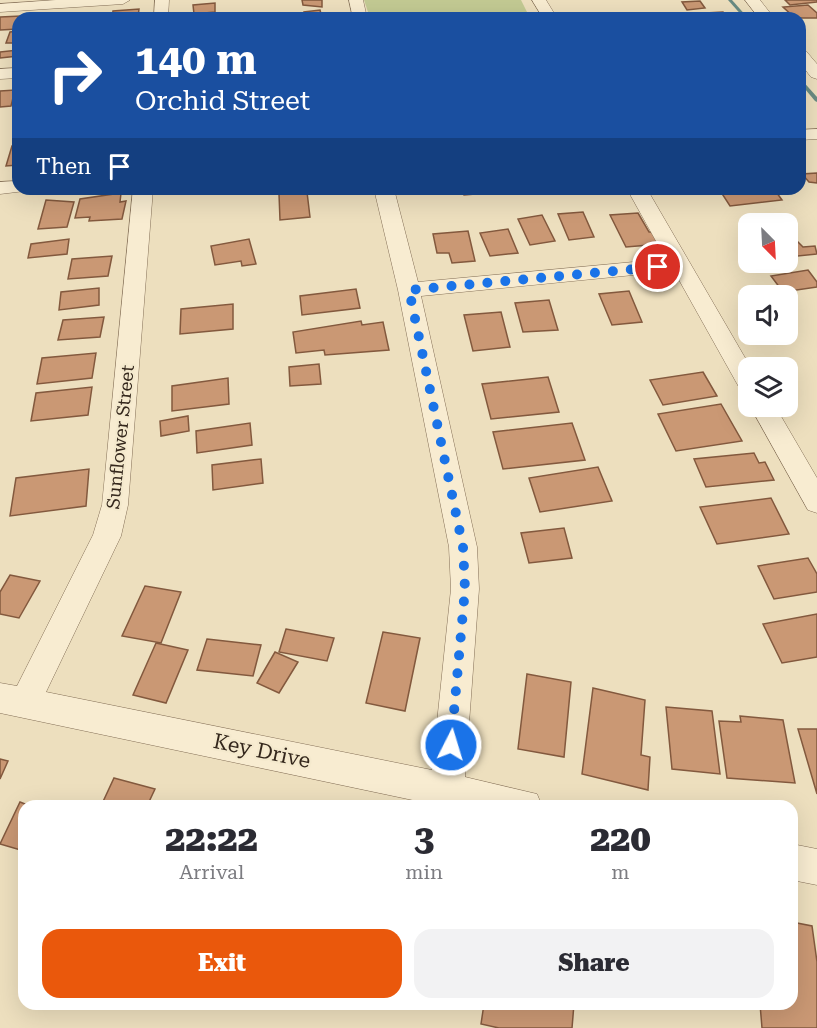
<!DOCTYPE html>
<html lang="en">
<head>
<meta charset="utf-8">
<style>
  body { margin:0; font-family:"Roboto Serif",serif; background:#f2f2f3; color:#2b2b33; height:100vh; display:flex; flex-direction:column; font-size:22px; white-space:nowrap }
  * { box-sizing:border-box; margin:0 }
  p { font-size:20px; color:#7c7c81 }
  .icon { flex:none; width:33px; height:33px; fill:none; stroke:currentColor; stroke-width:2; stroke-linecap:round; stroke-linejoin:round }
  .map { position:relative; flex:1; overflow:hidden }
  .sheet { position:absolute; left:18px; top:800px; width:780px; height:210px; display:flex; flex-direction:column; background:#fff; border-radius:18px; box-shadow:0 6px 24px #0002 }
  .sheet>* { flex:none }
  .top-card { position:absolute; left:12px; top:12px; width:794px; height:183px; border-radius:18px; box-shadow:0 6px 24px #0002; background:#1a4fa0; color:#fff; overflow:hidden }
  .needle { width:39px; rotate:156deg }
  .controls { position:absolute; left:738px; top:213px; display:grid; gap:12px }
  .controls a { display:grid; place-items:center; width:60px; height:60px; border-radius:12px; background:#fff; box-shadow:0 6px 24px #0002; font-size:30px }
  .pin { position:absolute; display:grid; place-items:center; width:51px; height:51px; color:#fff; margin:-26px; border:3px solid #fff; border-radius:50%; box-shadow:0 2px 6px #0007 }
  .me { position:absolute; width:66px; margin:-33px; rotate:5deg; stroke-linejoin:round; filter:drop-shadow(0 0 4px #0008) }
  .turn { display:flex; align-items:center; gap:21px; height:126px; padding:0 24px; font-size:27px }
  .turn .icon { width:78px; height:78px; stroke-width:2.5 }
  .turn b { display:block; font-size:42px; line-height:51px }
  .then { display:flex; align-items:center; height:57px; padding:0 24px; background:#0003; gap:12px; font-size:22px }
  .eta { display:flex; justify-content:space-evenly; align-items:center; height:102px; text-align:center }
  .eta b { font-size:36px; font-weight:800; line-height:42px }
  .primary-button { display:flex; gap:12px; margin-top:auto; padding:12px 24px }
  .primary-button a { flex:1; height:69px; border-radius:18px; background:#ea580c; color:#fff; font-size:24px; font-weight:800; line-height:69px; text-align:center }
  .primary-button a+a { background:#f2f2f3; color:#2b2b33 }
  .map>svg:first-child { display:block }
</style>
</head>
<body>
<div class="map">
<svg width="817" height="1028" viewBox="0 0 817 1028">
  <rect width="100%" height="100%" fill="#eddfbe"/>
  <!-- green -->
  <polygon fill="#c3ca93" points="364,0 521,0 530,18 370,18"/>
  <g fill="none" stroke-linecap="round" stroke-linejoin="round">
    <!-- stream -->
    <g fill="#698b83" fill-rule="evenodd">
      <polygon points="728,0 732,0 748,18 744,18"/>
      <polygon points="800,78 817,97 817,102 815,101 800,83"/>
    </g>
  </g>
  <!-- building -->
  <g fill="#ca9874" stroke="#83593e" stroke-width="1.5">
    <polygon points="302,0 322,0 322,7 303,5"/>
    <polygon points="785,0 817,0 817,2 790,5"/>
    <polygon points="700,1 705,8 687,10 682,2"/>
    <polygon points="215,3 215,12 194,14 193,5"/>
    <polygon points="808,5 817,13 817,18 795,18 783,7"/>
    <polygon points="139,9 138,17 112,18 113,11"/>
    <polygon points="320,10 322,18 305,18 304,12"/>
    <polygon points="723,12 729,18 691,18 688,14"/>
    <polygon points="42,15 41,18 18,18 18,29 0,30 0,17"/>
    <polygon points="18,31 18,43 6,43 10,32"/>
    <polygon points="18,50 18,56 0,58 0,52"/>
    <polygon points="15,90 11,106 0,107 0,91"/>
    <polygon points="18,145 18,165 6,166 12,146"/>
    <polygon points="817,173 817,183 809,182 802,174"/>
    <polygon points="462,189 486,189 487,193 464,195"/>
    <polygon points="719,189 774,189 782,200 730,206"/>
    <polygon points="307,192 310,217 280,220 279,194"/>
    <polygon points="121,193 120,202 126,201 122,219 89,221 90,217 75,218 80,199"/>
    <polygon points="46,200 74,202 67,227 38,229"/>
    <polygon points="583,212 594,237 569,240 558,214"/>
    <polygon points="638,213 649,232 654,232 661,244 626,247 610,215"/>
    <polygon points="542,215 555,241 530,245 518,219"/>
    <polygon points="508,229 518,253 490,256 480,233"/>
    <polygon points="468,231 475,261 452,263 449,253 437,253 433,234"/>
    <polygon points="792,236 803,247 815,246 817,254 788,257 788,237"/>
    <polygon points="69,239 67,254 28,258 31,244"/>
    <polygon points="249,239 256,264 242,266 241,261 215,265 211,246"/>
    <polygon points="112,256 108,276 68,279 72,259"/>
    <polygon points="808,270 817,282 817,287 783,292 771,276"/>
    <polygon points="99,288 99,305 59,310 61,292"/>
    <polygon points="356,289 360,308 302,315 300,296"/>
    <polygon points="629,291 642,322 612,325 599,294"/>
    <polygon points="549,300 558,330 523,332 515,303"/>
    <polygon points="233,304 233,329 180,334 181,309"/>
    <polygon points="501,312 510,347 473,351 464,315"/>
    <polygon points="104,317 100,337 58,340 63,320"/>
    <polygon points="361,321 362,325 383,322 389,350 325,355 324,350 296,353 293,332"/>
    <polygon points="96,353 92,378 37,384 42,358"/>
    <polygon points="319,364 321,384 290,386 289,367"/>
    <polygon points="703,372 717,396 663,405 650,380"/>
    <polygon points="548,377 559,412 491,419 482,384"/>
    <polygon points="228,378 229,404 172,411 172,386"/>
    <polygon points="92,387 88,415 31,421 36,393"/>
    <polygon points="721,404 742,441 676,451 658,414"/>
    <polygon points="188,416 189,431 161,436 160,421"/>
    <polygon points="250,423 252,445 197,453 196,431"/>
    <polygon points="572,423 585,460 503,469 493,432"/>
    <polygon points="754,453 759,463 765,462 774,480 706,487 694,459"/>
    <polygon points="261,459 263,483 213,490 212,465"/>
    <polygon points="598,467 612,501 540,512 529,478"/>
    <polygon points="89,469 86,506 10,516 16,478"/>
    <polygon points="771,498 789,534 717,544 700,507"/>
    <polygon points="564,528 572,558 529,563 521,533"/>
    <polygon points="808,558 817,574 817,592 774,599 758,566"/>
    <polygon points="10,575 40,581 19,618 0,614 0,592"/>
    <polygon points="145,586 181,592 161,643 122,636"/>
    <polygon points="817,614 817,657 782,663 763,624"/>
    <polygon points="286,629 334,638 327,661 279,652"/>
    <polygon points="383,632 420,638 405,711 366,703"/>
    <polygon points="207,639 261,645 253,676 197,670"/>
    <polygon points="156,643 188,650 166,703 133,695"/>
    <polygon points="275,652 298,662 279,693 257,683"/>
    <polygon points="527,674 571,682 564,757 518,749"/>
    <polygon points="593,688 645,700 641,755 650,757 648,790 582,774"/>
    <polygon points="666,707 712,711 720,774 672,769"/>
    <polygon points="740,716 783,720 795,783 727,778 719,721 741,722"/>
    <polygon points="798,729 817,729 817,794"/>
    <polygon points="0,759 8,761 0,779"/>
    <polygon points="114,778 155,789 147,806 101,806"/>
    <polygon points="20,802 30,806 24,806 24,851 0,844"/>
    <polygon points="792,922 812,926 817,962 817,1028 762,1028 760,1004 792,1004"/>
    <polygon points="484,1004 574,1004 572,1028 499,1028 481,1024"/>
  </g>
  <g fill="none" stroke-linecap="round" stroke-linejoin="round">
    <!-- minor casing -->
    <g stroke="#846f57" stroke-width="1">
      <g id="minor">
        <polygon points="56,0 130,0 123,4 0,12 0,4"/>
        <polygon points="155,0 169,0 168,18 154,18"/>
        <polygon points="349,0 363,0 367,18 353,18"/>
        <polygon points="532,0 546,0 557,18 543,18"/>
        <polygon points="745,0 760,0 774,18 759,18"/>
        <polygon points="800,49 806,51 817,64 817,79 811,77 800,63"/>
        <polygon points="18,68 18,78 0,79 0,69"/>
        <polygon points="817,129 817,139 800,140 800,130"/>
        <polygon points="18,181 18,189 26,189 25,191 0,194 0,182"/>
        <polygon points="133,189 153,189 128,505 121,536 46,692 432,770 451,589 449,547 398,290 374,189 394,189 418,282 666,259 627,189 647,189 751,368 748,368 748,392 740,389 674,271 421,296 477,547 479,589 465,777 537,794 542,806 441,806 0,713 0,683 17,686 93,535 102,505"/>
        <polygon points="750,406 775,406 817,478 817,513 808,510"/>
        <polygon points="792,844 817,849 817,885 792,880"/>
      </g>
    </g>
    <!-- minor -->
    <use href="#minor" fill="#f8ecd1" fill-rule="evenodd"/>
  </g>
  <g fill="none" stroke-linecap="round" stroke-linejoin="round">
    <!-- route -->
    <polyline stroke="#1a73e8" stroke-width="10" stroke-dasharray="0 18" points="451,745 465,589 463,547 409,290 658,267"/>
  </g>
  <g text-anchor="middle" dominant-baseline="central" stroke-width="4.5" stroke-linejoin="round" paint-order="stroke">
    <!-- street labels -->
    <g font-size="18" fill="#34271c" stroke="#f4e9cd">
      <text transform="translate(120 437) rotate(-84)">Sunflower Street</text>
    </g>
    <!-- near-street labels -->
    <g font-size="21" fill="#34271c" stroke="#f4e9cd">
      <text transform="translate(262 751) rotate(12)">Key Drive</text>
    </g>
  </g>
</svg>
<div class="controls">
<a><svg class="needle" viewBox="-14 -14 28 28"><path d="M0-13l5 13h-10z" fill="#e53935"/><path d="M0 13l5-13h-10z" fill="#7c7c81"/></svg></a>
<a><svg class="icon" aria-label="sound" viewBox="0 0 24 24"><path d="M4 9h4l5-4v14l-5-4H4zM17 9q2 3 0 6"/></svg></a>
<a><svg class="icon" aria-label="layers" viewBox="0 0 24 24"><path d="M12 4l9 5-9 5-9-5zM3 14l9 5 9-5"/></svg></a>
</div>
<div class="pin" style="left:658px;top:267px;background:#d93025"><svg class="icon" aria-label="arrive" viewBox="0 0 24 24"><path d="M6 21V4h12l-3 4 3 4H6"/></svg></div>
<svg class="me" style="left:451px;top:745px" viewBox="-20 -20 40 40"><circle r="17" fill="#1a73e8" stroke="#fff" stroke-width="3"/><path d="M0-11L8 9 0 5-8 9z" fill="#fff"/></svg>
<div class="top-card">
<div class="turn"><svg class="icon" aria-label="right" viewBox="0 0 24 24"><path d="M7 20v-9h11M14 6l5 5-5 5"/></svg><div><b>140 m</b>Orchid Street</div></div>
<div class="then">Then<svg class="icon" aria-label="arrive" viewBox="0 0 24 24"><path d="M6 21V4h12l-3 4 3 4H6"/></svg></div>
</div>
<section class="sheet">
<div class="eta">
<div><b>22:22</b><p>Arrival</p></div>
<div><b>3</b><p>min</p></div>
<div><b>220</b><p>m</p></div>
</div>
<div class="primary-button"><a>Exit</a><a>Share</a></div>
</section>
</div>
</body>
</html>
